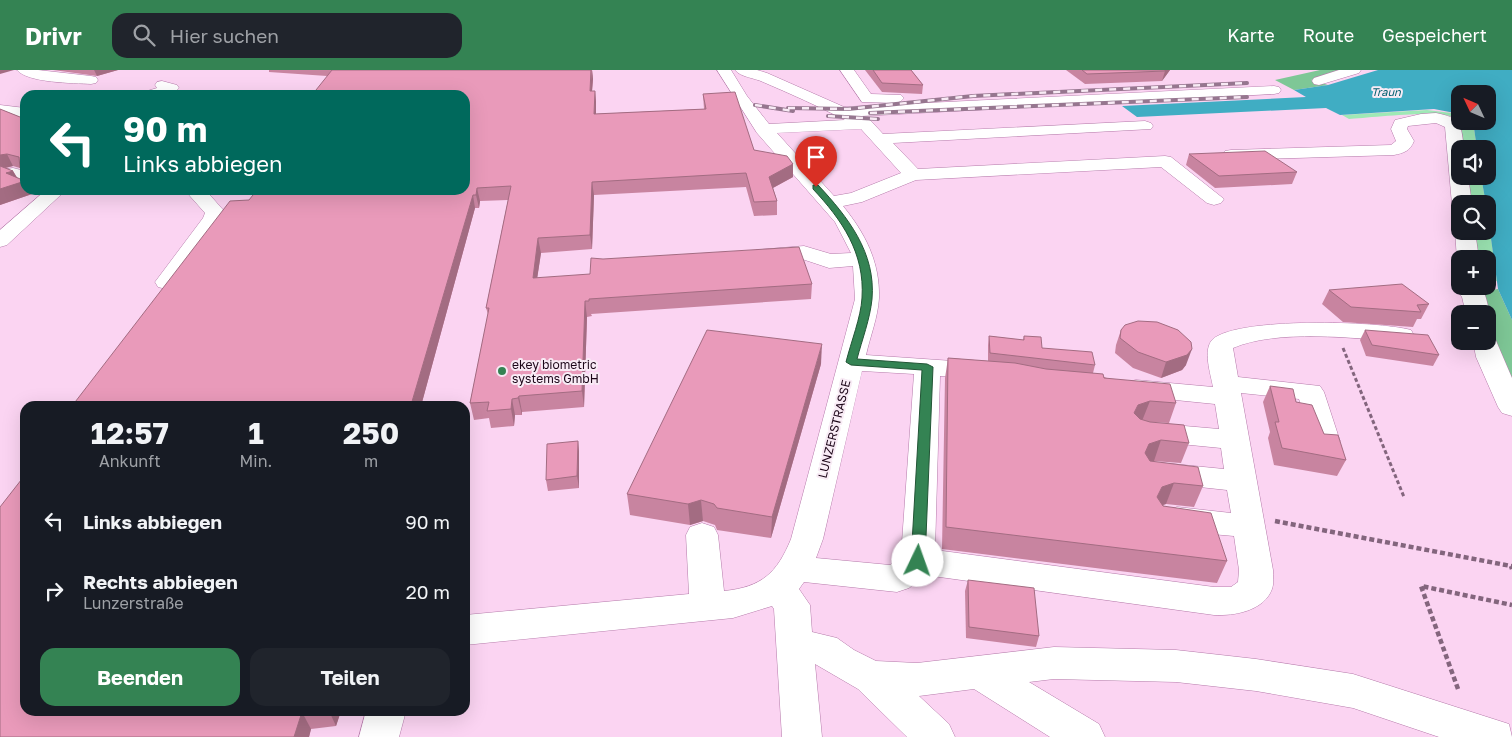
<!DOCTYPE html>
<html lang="de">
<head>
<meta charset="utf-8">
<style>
  body { margin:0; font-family:"Golos Text",sans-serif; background:#20242c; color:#f1f3f6; height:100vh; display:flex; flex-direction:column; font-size:19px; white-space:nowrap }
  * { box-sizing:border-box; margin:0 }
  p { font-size:16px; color:#9ea1a6 }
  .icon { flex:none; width:28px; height:28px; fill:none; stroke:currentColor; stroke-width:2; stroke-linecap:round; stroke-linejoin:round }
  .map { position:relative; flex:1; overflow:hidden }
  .drawer { position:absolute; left:20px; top:331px; width:450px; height:315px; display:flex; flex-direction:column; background:#171b24; border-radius:15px; box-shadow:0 5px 20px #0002 }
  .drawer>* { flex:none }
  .banner { position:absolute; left:20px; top:20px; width:450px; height:105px; border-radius:15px; box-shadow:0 5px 20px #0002; background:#00695c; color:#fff; overflow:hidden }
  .needle { width:32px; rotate:314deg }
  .buttons { position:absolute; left:1451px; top:15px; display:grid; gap:10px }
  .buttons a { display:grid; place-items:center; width:45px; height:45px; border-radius:10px; background:#171b24; box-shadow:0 5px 20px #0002; font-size:25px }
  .pin { position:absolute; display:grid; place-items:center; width:42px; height:42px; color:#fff; margin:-51px -21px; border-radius:50% 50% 50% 0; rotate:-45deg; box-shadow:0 0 5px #0007 }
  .pin .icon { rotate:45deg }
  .me { position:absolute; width:55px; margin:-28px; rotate:3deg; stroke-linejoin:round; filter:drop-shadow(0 0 4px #0008) }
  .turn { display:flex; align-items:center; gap:18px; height:105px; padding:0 20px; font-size:22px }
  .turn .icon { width:65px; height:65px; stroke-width:2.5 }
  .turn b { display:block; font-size:35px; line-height:42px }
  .eta { display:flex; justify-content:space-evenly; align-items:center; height:85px; text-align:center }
  .eta b { font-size:30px; font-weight:700; line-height:35px }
  .primary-button { display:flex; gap:10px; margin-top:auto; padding:10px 20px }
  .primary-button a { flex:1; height:58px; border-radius:15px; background:#348353; color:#fff; font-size:20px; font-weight:700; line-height:58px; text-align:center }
  .primary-button a+a { background:#20242c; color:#f1f3f6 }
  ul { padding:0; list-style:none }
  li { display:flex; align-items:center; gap:15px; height:70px; padding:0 20px }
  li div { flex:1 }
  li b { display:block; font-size:19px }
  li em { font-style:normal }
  header { display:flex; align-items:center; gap:30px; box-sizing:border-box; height:70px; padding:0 25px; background:#348353; color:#fff }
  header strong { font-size:24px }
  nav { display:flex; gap:28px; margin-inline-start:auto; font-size:18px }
  .search { width:350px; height:45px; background:#20242c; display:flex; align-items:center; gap:12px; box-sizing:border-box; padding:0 18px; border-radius:15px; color:#9ea1a6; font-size:19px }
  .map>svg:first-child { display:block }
</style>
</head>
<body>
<header>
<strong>Drivr</strong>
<div class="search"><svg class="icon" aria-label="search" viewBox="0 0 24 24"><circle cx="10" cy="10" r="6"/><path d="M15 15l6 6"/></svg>Hier suchen</div>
<nav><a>Karte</a><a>Route</a><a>Gespeichert</a></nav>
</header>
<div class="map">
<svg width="1512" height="667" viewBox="0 0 1512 667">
  <rect width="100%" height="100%" fill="#fbd4f2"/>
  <!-- green -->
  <g fill="#9fe9b6">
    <path d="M1427 40 1460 44V51H1473L1477 79H1460V93L1454 48C1442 39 1368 48 1349 49L1342 45Z"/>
    <polygon points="1462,106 1481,106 1486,134 1465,134"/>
    <polygon points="1488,147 1497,211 1488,213 1488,189 1472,189 1469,161 1488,161"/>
  </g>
  <!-- forest -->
  <g fill="#7ec796">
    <polygon points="1320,0 1349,0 1311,10 1328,15 1294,20 1275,10"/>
    <polygon points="1498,219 1512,250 1512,325 1495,286 1488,254 1488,244 1478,222"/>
  </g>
  <!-- water -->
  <polygon fill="#40adc3" points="1378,0 1512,0 1512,250 1498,219 1488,147 1488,134 1486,134 1481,106 1488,106 1488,79 1477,79 1473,51 1488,51 1488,24 1460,24 1460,44 1434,39 1340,45 1326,38 1137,47 1122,36 1306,27 1294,20 1328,15"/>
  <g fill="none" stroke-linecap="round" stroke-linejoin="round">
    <!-- minor casing -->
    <g stroke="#b57aaa" stroke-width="1">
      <g id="minor">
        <path d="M17 0H38L91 6 96 7 98 10 96 13 91 14C74 13 27 13 17 0Z"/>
        <path d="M717 0H731L747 26 769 54 845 50C818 36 791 24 763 12 755 8 740 7 735 0H757L767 3 844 37 1274 16 1279 17 1281 20 1279 23 1274 24 861 46 871 51 883 64 1145 51 1151 53 1153 56 1151 59 893 73 918 99 1165 86 1171 87 1224 129 1221 133 1214 135 1207 133 1161 97 916 110 862 132 843 136C865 163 880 192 879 228 878 247 870 267 866 285L982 293 991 295 995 301 991 307 982 309 940 306 935 480 1214 517H1231L1238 512 1239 500 1234 466 1177 461 1166 457 1161 449 1166 441 1177 437 1231 443 1227 420 1163 413 1152 410 1148 403 1152 396 1163 393 1224 399 1221 378 1150 371 1140 368 1136 362 1140 356 1150 353 1219 359 1215 334 1136 326 1126 324 1123 318 1126 312 1136 310 1213 317C1211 305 1202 279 1213 269 1239 247 1377 251 1411 260L1414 265 1411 270 1402 272C1354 268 1277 259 1233 278L1238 307 1320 316 1324 322 1340 371 1336 378 1326 380 1316 378 1312 371 1299 329 1241 323 1273 500C1273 506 1274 514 1272 519 1264 541 1234 546 1214 545L925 505 909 518 897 522 804 512 799 519 810 535 812 562 837 568 854 580 876 591 917 593 1054 577 1176 580 1256 589 1353 604 1509 654 1512 667H1439L1353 638 1256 621 1176 612 1054 609 1029 612 1099 654 1105 667H1050L974 619 919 626 949 654 955 667H907L858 619 815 594 822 667H782L774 539 772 536 733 548 465 575V545L689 524 686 465 690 457 702 453 714 457 718 465 724 521C762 517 777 503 791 469L855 229 853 196 829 198 802 189 764 191 756 190 753 185 756 180 804 176 831 184 851 183 835 152 757 63ZM861 59 901 103 851 123 834 126 777 63ZM862 301 914 304 901 486 890 495 816 488 823 469Z"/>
        <polygon points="840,0 854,0 871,24 901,25 904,28 901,31 896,33 862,32"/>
        <polygon points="1339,0 1361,0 1359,3 1319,15 1314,14 1312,11 1314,8"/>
        <path d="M162 11 177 15 179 18C171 28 153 25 141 25L144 22 157 18 155 15 157 12Z"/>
        <polygon points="0,35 25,38 25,48 0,45"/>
        <path d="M1436 43C1462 48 1461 55 1464 79H1460V106H1468L1472 134H1460V139L1455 138 1452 134 1445 57 1436 53 1408 56 1407 59 1414 71C1410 81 1404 83 1394 85L1231 90 1225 89 1222 85 1225 81 1231 80 1391 75 1396 71 1391 59 1395 50 1421 44Z"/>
        <polygon points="13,98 25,101 25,113 7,107 4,103 7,99"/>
        <polygon points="46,120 66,120 7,175 0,177 0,160"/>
        <polygon points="190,120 208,120 209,124 225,142 223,149 174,217 166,219 158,217 155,212 203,148 205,143 189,125"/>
        <polygon points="1460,156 1460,161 1475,161 1479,189 1460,189 1460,193 1457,189 1455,161"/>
        <path d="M1460 210V216C1486 216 1484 220 1490 244L1488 248V244H1466L1462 227 1452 216 1455 211Z"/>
        <polygon points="1488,264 1494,266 1512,308 1512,346 1502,343 1498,337 1476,287 1473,271 1488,271"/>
        <polygon points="366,641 406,641 399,667 359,667"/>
      </g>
    </g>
    <!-- path-far1 -->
    <polyline stroke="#83657d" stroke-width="3" stroke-dasharray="4 2.5" stroke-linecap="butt" points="1343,278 1404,427"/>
    <!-- path -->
    <g stroke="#83657d" stroke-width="4.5" stroke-dasharray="5 3" stroke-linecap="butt">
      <polyline points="1275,451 1511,496 1512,499"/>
      <polyline points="1458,619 1421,516 1512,535"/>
    </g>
    <!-- minor -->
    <use href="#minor" fill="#fff" fill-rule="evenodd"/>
    <!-- rail casing -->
    <g stroke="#96768f" stroke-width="4">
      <g id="rail">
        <polyline points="755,35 793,41"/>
        <polyline points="788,38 848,39 973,26 1247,13"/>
        <polyline points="870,43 1247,27"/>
        <polyline points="828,46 878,49"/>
      </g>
    </g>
    <!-- rail -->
    <use href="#rail" stroke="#f8ebf5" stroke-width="2.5" stroke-dasharray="7" stroke-linecap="butt"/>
  </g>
  <!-- wall -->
  <g fill="#c884a0">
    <polygon points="53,0 118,0 97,6"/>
    <polygon points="269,0 592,0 593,9 592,21 595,21 596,32 596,44 704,39 703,24 754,80 793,94 793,107 773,118 777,131 777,145 754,146 746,117 594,125 592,179 541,183 537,208 812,214 811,229 591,244 592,246 587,247 584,337 522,342 522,345 515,345 514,356 491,358 489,348 474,350 470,333 488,244 486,238 508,130 480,131 479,138 475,138 421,336 72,336 465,120 327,6 269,2"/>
    <polygon points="865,0 911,0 923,15 922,24 882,22"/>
    <polygon points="1066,0 1170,0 1162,11 1085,14"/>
    <polygon points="0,39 25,49 20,98 13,96 6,98 13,101 25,120 30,120 32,124 0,135"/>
    <polygon points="1189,84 1297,102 1292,114 1215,118 1186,95"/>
    <polygon points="1329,220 1429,234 1421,249 1417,249 1413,257 1343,252 1322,234"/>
    <polygon points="1121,260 1186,295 1182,300 1161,308 1133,298 1115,283 1116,275"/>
    <polygon points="1365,260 1439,285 1433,296 1366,286 1360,270"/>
    <polygon points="989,266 1023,270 1024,266 1042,278 1095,295 1093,303 1176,333 1169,353 1148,352 1189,373 1181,393 1153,391 1203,416 1194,437 1166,434 1163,435 1227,491 1217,513 942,479 945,308 948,288 988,291 988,275"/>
    <polygon points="821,294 771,468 717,460 715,455 703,451 690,455 630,445 627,424"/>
    <polygon points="1270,316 1296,332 1324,364 1346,390 1337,406 1274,395 1268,368 1270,362 1263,332"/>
    <polygon points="578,371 579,382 579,418 548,421 546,410"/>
    <polygon points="968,510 1039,566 1036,577 966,568 965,521"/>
    <polygon points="25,641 341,641 336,656 311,659 309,667 0,667"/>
  </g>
  <!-- shaded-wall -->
  <g fill="#a36c82">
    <polygon points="0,0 14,0 0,4"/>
    <polygon points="94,0 118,0 97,6"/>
    <polygon points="592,0 593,9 591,33 590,21"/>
    <polygon points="1165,0 1170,0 1162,11 1165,1"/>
    <polygon points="595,21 596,32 596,56 594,44"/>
    <polygon points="7,84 13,96 0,99 0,85"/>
    <polygon points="793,94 793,107 769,120 769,107"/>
    <polygon points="25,97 25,108 20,98"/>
    <polygon points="13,101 20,113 25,111 25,120 30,120 32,124 0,135 0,119 6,103"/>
    <polygon points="592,112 594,125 592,179 590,165"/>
    <polygon points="477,118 480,131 479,138 476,125"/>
    <polygon points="473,125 475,138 421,336 412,336 411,335"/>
    <polygon points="538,168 541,183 535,223 533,208"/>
    <polygon points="585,231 587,247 584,337 582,321"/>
    <polygon points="822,274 821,294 771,468 772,447"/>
    <polygon points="1192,279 1186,295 1182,300 1161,308 1166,292"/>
    <polygon points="519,326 522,342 522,345 518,328"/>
    <polygon points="512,329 515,345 514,356 511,339"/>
    <polygon points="1150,331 1142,351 1131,355 1134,343 1138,335"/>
    <polygon points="1161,370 1154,391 1141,395 1145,383 1149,374"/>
    <polygon points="578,371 579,382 579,418 577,406"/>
    <polygon points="1174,413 1166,434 1153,438 1157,427 1162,417"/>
    <polygon points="701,430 703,451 690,455 688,434"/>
    <polygon points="329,641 341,641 336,656"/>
    <polygon points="302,642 311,659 309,667 294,667"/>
  </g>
  <!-- building -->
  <g fill="#e99aba" stroke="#a36c82">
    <polygon points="332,0 591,0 590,21 595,21 594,44 706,39 703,24 735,22 754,80 787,86 793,94 769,107 777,131 754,132 746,103 592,112 590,165 538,168 533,208 590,204 591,188 603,189 799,177 812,214 589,229 589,231 585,231 582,321 519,326 518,328 512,329 511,339 487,341 489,332 470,333 489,238 486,238 511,116 477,118 476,125 473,125 411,335 395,336 72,336 230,131 249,130 257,120 465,120 465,25 312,25"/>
    <polygon points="873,0 911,0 923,15 882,13"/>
    <polygon points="1082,0 1165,0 1165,1 1087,4"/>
    <polygon points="0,39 25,49 25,56 23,56 25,57 25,97 20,98 19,87 7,84 0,85"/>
    <polygon points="1265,81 1297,102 1219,106 1189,84"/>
    <polygon points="0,96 13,101 6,103 25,111 0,119"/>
    <polygon points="1402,214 1429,234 1417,235 1421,242 1351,237 1329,220"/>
    <polygon points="1138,251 1157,252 1178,260 1191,272 1192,279 1187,285 1166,292 1138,282 1120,268 1121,260 1125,255"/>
    <polygon points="707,260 822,274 772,447 717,438 714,434 701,430 688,434 627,424"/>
    <polygon points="1365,260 1428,265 1439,285 1372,275"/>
    <polygon points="989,266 1024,270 1024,266 1041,267 1042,278 1092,282 1095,295 990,283"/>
    <polygon points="948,288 1015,293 1046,299 1103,304 1104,308 1170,314 1176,333 1150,331 1138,335 1134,343 1140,349 1150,352 1184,355 1189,373 1161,370 1149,374 1145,383 1150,391 1198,397 1203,416 1174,413 1162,417 1157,427 1163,436 1211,443 1227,491 946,457"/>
    <polygon points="1270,316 1293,319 1296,332 1312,335 1324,364 1338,365 1346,390 1282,378 1275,352 1279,352"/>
    <polygon points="578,371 577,406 546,410 547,374"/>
    <polygon points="25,405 25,641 307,641 302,642 294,667 0,667 0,437"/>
    <polygon points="968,510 1034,518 1039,566 969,557"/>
  </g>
  <!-- route -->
  <path fill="#348353" stroke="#225536" d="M813 115H818C848 147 876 183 872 229 870 249 862 270 857 289L927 294 933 297 925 491 923 495 918 497 913 495 911 491 922 300 851 295 846 292C851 272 861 247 862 228 865 183 842 150 813 119Z"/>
  <!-- markers -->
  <circle fill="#348353" stroke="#f8ebf5" stroke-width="2" cx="502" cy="301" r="5"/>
  <g text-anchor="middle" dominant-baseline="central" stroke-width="4" stroke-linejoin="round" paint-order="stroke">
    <!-- far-water labels -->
    <g font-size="11" font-style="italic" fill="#005f6f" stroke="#f8ebf5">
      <text x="1386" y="21">Traun</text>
    </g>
    <!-- poi labels -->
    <g font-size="12" fill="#1c0618" stroke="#f8ebf5" text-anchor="start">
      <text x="512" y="294">ekey biometric<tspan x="512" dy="14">systems GmbH</tspan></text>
    </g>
    <!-- street labels -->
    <g font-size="12" fill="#1c0618" stroke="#f8ebf5">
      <text transform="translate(834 359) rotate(-76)">LUNZERSTRASSE</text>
    </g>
  </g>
</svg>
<div class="buttons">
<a><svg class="needle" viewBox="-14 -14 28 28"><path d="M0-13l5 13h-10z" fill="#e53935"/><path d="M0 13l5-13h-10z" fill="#9ea1a6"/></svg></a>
<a><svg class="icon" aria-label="sound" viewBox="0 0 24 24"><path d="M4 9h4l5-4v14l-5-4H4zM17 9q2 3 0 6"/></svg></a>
<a><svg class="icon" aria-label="search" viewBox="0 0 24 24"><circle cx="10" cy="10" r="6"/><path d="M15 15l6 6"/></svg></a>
<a>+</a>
<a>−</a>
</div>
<div class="pin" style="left:816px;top:117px;background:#d93025"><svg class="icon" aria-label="arrive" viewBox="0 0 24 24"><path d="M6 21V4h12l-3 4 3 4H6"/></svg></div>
<svg class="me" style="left:918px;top:491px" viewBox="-20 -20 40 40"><circle r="19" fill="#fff"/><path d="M0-13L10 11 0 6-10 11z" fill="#348353"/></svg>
<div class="banner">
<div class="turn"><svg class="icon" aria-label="left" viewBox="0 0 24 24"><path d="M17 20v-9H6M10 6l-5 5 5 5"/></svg><div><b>90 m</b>Links abbiegen</div></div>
</div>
<section class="drawer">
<div class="eta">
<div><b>12:57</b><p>Ankunft</p></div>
<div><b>1</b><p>Min.</p></div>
<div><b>250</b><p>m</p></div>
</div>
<ul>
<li><svg class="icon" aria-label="left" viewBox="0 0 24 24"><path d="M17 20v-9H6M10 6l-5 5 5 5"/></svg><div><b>Links abbiegen</b></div><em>90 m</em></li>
<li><svg class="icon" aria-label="right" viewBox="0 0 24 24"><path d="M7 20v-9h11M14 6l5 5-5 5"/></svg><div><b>Rechts abbiegen</b><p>Lunzerstraße</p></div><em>20 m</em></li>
</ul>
<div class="primary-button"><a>Beenden</a><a>Teilen</a></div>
</section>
</div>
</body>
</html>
